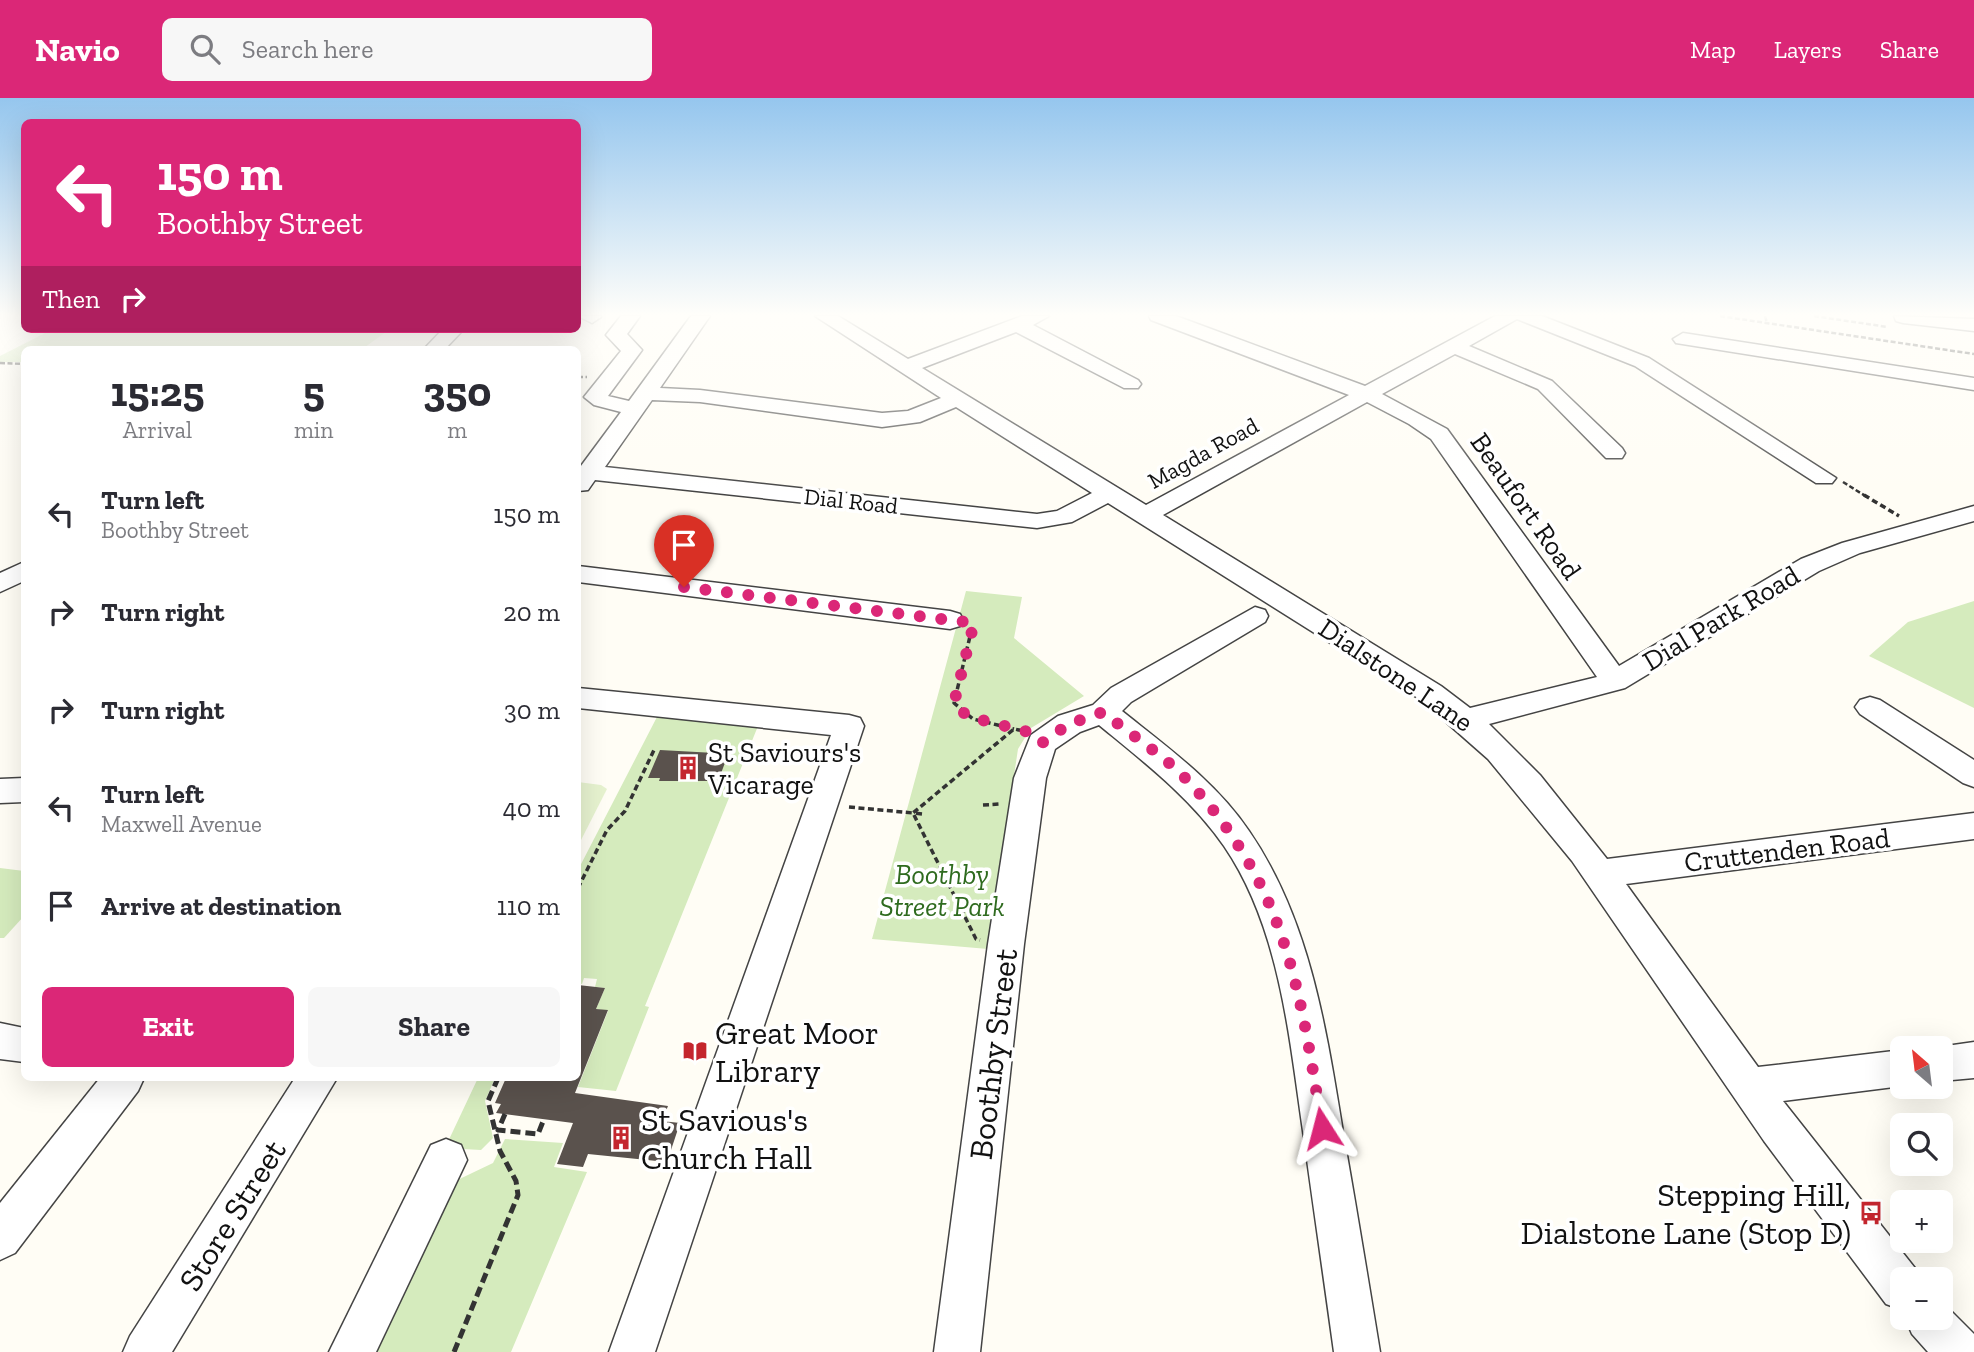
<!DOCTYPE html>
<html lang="en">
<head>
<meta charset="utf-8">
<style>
  body { margin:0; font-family:"Zilla Slab",serif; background:#f7f7f7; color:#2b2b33; height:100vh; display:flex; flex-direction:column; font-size:26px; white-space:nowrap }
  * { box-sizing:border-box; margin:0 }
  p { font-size:23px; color:#7c7c81 }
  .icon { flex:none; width:38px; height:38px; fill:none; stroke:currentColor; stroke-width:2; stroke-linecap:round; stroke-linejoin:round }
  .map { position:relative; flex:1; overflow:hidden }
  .details { position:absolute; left:21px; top:248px; width:560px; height:735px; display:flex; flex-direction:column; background:#fff; border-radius:10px; box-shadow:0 7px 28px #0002 }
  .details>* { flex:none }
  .hud { position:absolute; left:21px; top:21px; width:560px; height:214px; border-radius:10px; box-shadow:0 7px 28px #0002; background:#db2777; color:#fff; overflow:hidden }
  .needle { width:46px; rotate:332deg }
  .tools { position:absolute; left:1890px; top:938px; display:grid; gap:14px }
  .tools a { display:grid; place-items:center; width:63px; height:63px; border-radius:10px; background:#fff; box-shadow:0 7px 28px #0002; font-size:35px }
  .pin { position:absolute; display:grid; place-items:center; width:60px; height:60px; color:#fff; margin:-72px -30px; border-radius:50% 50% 50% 0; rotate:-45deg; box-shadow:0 0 7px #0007 }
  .pin .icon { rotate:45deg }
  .me { position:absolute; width:77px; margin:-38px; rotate:351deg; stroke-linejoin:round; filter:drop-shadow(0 0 5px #0008) }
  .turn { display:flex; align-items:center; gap:24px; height:147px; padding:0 21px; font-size:32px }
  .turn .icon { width:91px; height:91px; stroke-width:2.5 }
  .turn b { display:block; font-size:49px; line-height:60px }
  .then { display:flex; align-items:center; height:66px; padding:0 21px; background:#0003; gap:14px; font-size:26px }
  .eta { display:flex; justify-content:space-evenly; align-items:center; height:119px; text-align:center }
  .eta b { font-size:42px; font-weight:700; line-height:49px }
  .primary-button { display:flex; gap:14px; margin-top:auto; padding:14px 21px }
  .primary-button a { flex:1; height:80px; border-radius:10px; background:#db2777; color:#fff; font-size:28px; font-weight:700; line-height:80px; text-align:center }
  .primary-button a+a { background:#f7f7f7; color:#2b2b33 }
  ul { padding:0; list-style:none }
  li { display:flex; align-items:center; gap:21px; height:98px; padding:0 21px }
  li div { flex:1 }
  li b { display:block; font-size:26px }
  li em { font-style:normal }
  header { display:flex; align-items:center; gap:42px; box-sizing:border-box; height:98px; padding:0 35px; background:#db2777; color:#fff }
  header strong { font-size:33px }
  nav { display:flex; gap:38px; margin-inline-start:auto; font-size:24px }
  .search { width:490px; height:63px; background:#f7f7f7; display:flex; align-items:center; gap:18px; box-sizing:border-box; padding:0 24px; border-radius:10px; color:#7c7c81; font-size:26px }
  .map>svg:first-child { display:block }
</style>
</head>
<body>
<header>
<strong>Navio</strong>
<div class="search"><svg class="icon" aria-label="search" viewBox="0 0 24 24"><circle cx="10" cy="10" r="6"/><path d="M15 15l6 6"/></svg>Search here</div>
<nav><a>Map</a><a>Layers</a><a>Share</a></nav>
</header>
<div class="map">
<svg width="1974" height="1254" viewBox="0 0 1974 1254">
  <rect width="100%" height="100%" fill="#fffdf5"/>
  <!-- green -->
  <g fill="#d5ebbd">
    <polygon points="53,231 390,231 361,252 24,252 24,264 0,264 0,258"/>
    <polygon points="966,493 1022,499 1014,540 1084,598 1031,630 1018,651 988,851 872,841"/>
    <polygon points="1974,503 1974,610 1869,558 1908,524"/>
    <polygon points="658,617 758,628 645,908 649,909 616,993 578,989 608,913 596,911 605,890 595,889 597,881 584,880 582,886 578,885 578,772"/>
    <polygon points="0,770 24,773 24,818 4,840 0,840"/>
    <polygon points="478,980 495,980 485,1003 493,1040 481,1052 445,1050"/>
    <polygon points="505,1041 563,1045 554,1069 587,1074 511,1254 364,1254 447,1087 493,1065"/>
  </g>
  <!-- pitch -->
  <polygon fill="#e6f2cf" points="578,684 601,687 607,691 578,748"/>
  <!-- building -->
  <g fill="#5a524d">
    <polygon points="660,652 715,655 718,662 726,662 720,678 709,677 707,683 659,683 660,680 648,680"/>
    <polygon points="578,887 605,890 596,911 608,912 575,995 668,1008 662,1023 680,1025 667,1064 588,1056 583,1069 557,1066 573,1025 496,1015 501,1006 495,1005 506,980 578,980"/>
  </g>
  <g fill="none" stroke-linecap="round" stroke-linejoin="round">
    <!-- minor casing -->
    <g stroke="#444" stroke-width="3">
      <g id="minor">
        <polygon points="578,218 601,218 601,219 592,225"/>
        <path d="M621 218H640L627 236 642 252 608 298 629 303 691 218H710L660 290 700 292 882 315 908 313 941 300 815 218H838L908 261 1022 218H1049L1033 227 1138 282 1141 286 1138 290H1124L1016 234 922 270 1146 407 1349 297 1151 222 1149 218H1176L1365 288 1495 218H1542L1649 260 1836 380 1832 385H1816L1635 268 1517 221 1469 248 1552 283 1622 350 1625 355 1622 360H1606L1538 291 1455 256 1382 296 1447 331 1619 568 1801 461 1842 445 1974 408V423L1860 455 1819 473 1625 590 1489 626 1540 677 1607 761 1974 715V741L1626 786 1758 969 1902 952V988L1783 1003 1918 1174 1921 1181H1902V1212L1886 1206 1764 1043 1572 763 1488 661 1421 602 1108 405 1072 424 1037 430 595 382 588 392 578 393V372L621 314 594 307 584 299 621 253 606 237ZM652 302 700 304 882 329 920 324 956 309 1092 395 1057 413 1037 416 605 369ZM1367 304 1409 326 1431 341 1597 579 1470 610 1441 588 1163 417Z"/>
        <polygon points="1894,218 1974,221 1974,233 1903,225 1896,223"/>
        <polygon points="443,231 464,231 444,252 423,252"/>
        <polygon points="1683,235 1974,280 1974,292 1676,245 1673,241"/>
        <polygon points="24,464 24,483 0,494 0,475"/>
        <polygon points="578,468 950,513 960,516 963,522 960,528 950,531 578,484"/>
        <path d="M1255 509 1265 512 1268 518 1265 524 1131 604 1122 613C1167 649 1216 684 1249 733 1310 822 1326 930 1343 1034 1356 1107 1368 1181 1380 1254H1334C1324 1180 1313 1107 1303 1033 1289 938 1280 830 1224 748 1191 700 1144 664 1099 627L1080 634 1055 651 1046 680 1024 846 980 1254H934L988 846 1014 680 1031 637 1058 618 1093 607 1111 590Z"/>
        <polygon points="578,590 849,617 860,620 864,628 655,1254 609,1254 831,637 578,610"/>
        <polygon points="1870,599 1880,602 1974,662 1974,689 1963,685 1860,616 1855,609 1860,602"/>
        <polygon points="24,680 24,704 0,705 0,681"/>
        <polygon points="0,925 24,930 24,964 0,961"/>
        <polygon points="1974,944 1974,980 1941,983 1941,950 1932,950"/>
        <polygon points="100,980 144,980 138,993 15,1155 0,1162 0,1105"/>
        <polygon points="295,980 337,980 172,1254 123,1254 130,1238"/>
        <polygon points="446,1041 461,1047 467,1062 376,1254 329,1254 431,1047"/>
        <polygon points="1941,1203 1974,1236 1974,1254 1928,1254 1912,1236 1905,1220 1941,1220"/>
      </g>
    </g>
    <!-- path-far2 -->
    <g stroke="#333" stroke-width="2.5" stroke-dasharray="5 2.5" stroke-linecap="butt">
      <polyline points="1720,218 1974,256"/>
      <polyline points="1765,218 1767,225"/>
      <polyline points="1814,218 1888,229"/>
      <polyline points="0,265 24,266"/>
      <polyline points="578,279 587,279"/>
      <polyline points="1843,384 1867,399"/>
    </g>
    <!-- path-far1 -->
    <g stroke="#333" stroke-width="3.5" stroke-dasharray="6 3.5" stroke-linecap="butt">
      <polyline points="1864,397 1899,418"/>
      <polyline points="972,530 954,605 973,621 1014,631"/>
      <polyline points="983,707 1000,706"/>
      <polyline points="849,709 913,715 976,841 980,842"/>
      <polyline points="922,716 913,715 1014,631 1024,633"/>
      <polyline points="578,790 607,732 625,713 654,652"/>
    </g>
    <!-- path -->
    <g stroke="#333" stroke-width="5" stroke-dasharray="10 5" stroke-linecap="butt">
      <polyline points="505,1016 498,1032 538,1036 544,1021"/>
      <polyline points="454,1254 518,1097 516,1083 500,1053 488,1003 498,980"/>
    </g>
    <!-- minor -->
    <use href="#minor" fill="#fff" fill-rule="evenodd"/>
  </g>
  <!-- sky -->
  <linearGradient id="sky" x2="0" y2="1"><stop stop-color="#95c6ee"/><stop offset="0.55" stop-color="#fffefa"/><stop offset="1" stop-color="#fffefa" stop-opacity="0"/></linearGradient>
  <rect width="1974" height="394" fill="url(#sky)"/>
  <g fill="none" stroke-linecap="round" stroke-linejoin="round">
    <!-- route -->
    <path stroke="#db2777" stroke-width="12" stroke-dasharray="0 21.6" d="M684 489 974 525 954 605 967 618 1028 634 1042 645 1069 626 1103 614C1131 637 1165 658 1189 684 1286 788 1301 895 1322 1030"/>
  </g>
  <!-- icons -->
  <defs>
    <g id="building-bare" transform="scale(1.89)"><path d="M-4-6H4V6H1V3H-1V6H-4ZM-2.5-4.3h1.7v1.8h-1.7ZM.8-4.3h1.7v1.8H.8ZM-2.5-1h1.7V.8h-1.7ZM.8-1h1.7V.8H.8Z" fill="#c4262e" stroke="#fff" stroke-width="2.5" paint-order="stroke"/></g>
    <g id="library-bare" transform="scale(1.89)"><path d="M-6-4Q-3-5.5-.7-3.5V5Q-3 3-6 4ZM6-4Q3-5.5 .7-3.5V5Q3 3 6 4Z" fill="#c4262e" stroke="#fff" stroke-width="2.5" paint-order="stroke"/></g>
    <g id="bus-bare" transform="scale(1.89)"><path d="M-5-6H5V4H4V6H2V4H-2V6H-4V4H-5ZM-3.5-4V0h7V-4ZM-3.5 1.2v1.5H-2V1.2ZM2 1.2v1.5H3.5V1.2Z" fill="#c4262e" stroke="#fff" stroke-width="2.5" paint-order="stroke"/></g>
  </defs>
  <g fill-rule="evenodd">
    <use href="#building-bare" x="688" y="670"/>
    <use href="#library-bare" x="695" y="953"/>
    <use href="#building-bare" x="621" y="1040"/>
    <use href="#bus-bare" x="1871" y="1115"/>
  </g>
  <g text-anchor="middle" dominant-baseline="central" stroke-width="7" stroke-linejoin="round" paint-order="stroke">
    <!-- far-street labels -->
    <g font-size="23" fill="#111" stroke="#fff">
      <text transform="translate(1203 355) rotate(-29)">Magda Road</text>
      <text transform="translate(851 403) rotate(6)">Dial Road</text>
    </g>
    <!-- street labels -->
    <g font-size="28" fill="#111" stroke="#fff">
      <text transform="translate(1526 408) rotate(55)">Beaufort Road</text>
      <text transform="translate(1721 520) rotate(-31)">Dial Park Road</text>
      <text transform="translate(1396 577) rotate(34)">Dialstone Lane</text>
      <text transform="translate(1787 752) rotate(-7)">Cruttenden Road</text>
    </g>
    <!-- poi labels -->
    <g font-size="28" fill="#111" stroke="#fff" text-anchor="start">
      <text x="708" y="654">St Saviours's<tspan x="708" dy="32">Vicarage</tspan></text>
    </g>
    <!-- park labels -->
    <g font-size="28" font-style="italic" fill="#2f6b1f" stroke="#fff">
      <text x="942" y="776">Boothby<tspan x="942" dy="32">Street Park</tspan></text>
    </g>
    <!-- near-poi labels -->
    <g font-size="33" fill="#111" stroke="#fff" text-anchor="start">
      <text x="715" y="934">Great Moor<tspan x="715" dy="38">Library</tspan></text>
      <text x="641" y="1021">St Savious's<tspan x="641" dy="38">Church Hall</tspan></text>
      <text x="1851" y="1096" text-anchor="end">Stepping Hill,<tspan x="1851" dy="38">Dialstone Lane (Stop D)</tspan></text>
    </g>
    <!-- near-street labels -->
    <g font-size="33" fill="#111" stroke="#fff">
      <text transform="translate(993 956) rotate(-83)">Boothby Street</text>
      <text transform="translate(232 1117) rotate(-58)">Store Street</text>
    </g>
  </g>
</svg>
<div class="tools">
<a><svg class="needle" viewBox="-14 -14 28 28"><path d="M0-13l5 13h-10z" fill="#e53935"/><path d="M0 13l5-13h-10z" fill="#7c7c81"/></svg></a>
<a><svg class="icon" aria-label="search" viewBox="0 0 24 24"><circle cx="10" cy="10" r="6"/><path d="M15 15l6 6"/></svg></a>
<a>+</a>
<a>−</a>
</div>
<div class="pin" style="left:684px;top:489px;background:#d93025"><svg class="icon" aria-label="arrive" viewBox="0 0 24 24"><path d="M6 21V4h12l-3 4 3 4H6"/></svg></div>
<svg class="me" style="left:1322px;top:1030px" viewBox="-20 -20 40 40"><path d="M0-17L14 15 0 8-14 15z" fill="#db2777" stroke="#fff" stroke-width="4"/></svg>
<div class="hud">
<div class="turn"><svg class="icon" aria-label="left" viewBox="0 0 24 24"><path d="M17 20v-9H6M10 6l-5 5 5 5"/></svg><div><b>150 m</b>Boothby Street</div></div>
<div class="then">Then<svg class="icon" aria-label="right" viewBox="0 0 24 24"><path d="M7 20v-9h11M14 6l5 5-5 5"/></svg></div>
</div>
<section class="details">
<div class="eta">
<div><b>15:25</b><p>Arrival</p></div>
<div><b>5</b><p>min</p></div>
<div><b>350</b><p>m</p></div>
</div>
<ul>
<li><svg class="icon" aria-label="left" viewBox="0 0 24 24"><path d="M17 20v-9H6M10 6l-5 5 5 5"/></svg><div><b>Turn left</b><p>Boothby Street</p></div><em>150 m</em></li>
<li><svg class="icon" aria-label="right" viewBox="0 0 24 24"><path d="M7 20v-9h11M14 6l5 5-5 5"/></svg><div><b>Turn right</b></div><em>20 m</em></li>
<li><svg class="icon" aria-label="right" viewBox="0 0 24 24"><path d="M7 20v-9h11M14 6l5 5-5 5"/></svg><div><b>Turn right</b></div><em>30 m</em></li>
<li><svg class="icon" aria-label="left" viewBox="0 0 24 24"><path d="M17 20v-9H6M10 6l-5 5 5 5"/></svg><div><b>Turn left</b><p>Maxwell Avenue</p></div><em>40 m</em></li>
<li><svg class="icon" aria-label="arrive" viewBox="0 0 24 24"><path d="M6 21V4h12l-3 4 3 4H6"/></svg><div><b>Arrive at destination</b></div><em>110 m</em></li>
</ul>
<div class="primary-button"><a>Exit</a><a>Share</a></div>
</section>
</div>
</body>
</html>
